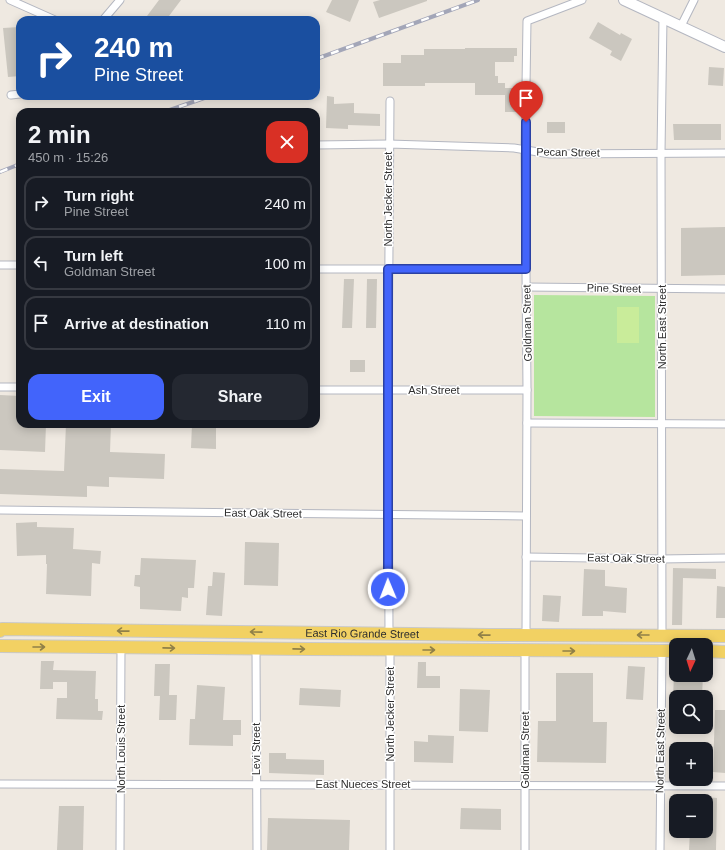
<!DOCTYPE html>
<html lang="en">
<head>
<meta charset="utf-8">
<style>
  body { margin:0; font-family:Helvetica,sans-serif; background:#242831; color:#f1f3f6; height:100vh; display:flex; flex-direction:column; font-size:15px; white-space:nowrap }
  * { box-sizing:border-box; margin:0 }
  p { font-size:13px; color:#9ea1a6 }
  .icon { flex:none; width:22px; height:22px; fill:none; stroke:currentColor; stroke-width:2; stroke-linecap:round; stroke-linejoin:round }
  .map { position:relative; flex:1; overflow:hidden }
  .details { position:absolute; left:16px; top:108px; width:304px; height:320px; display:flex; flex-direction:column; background:#171b24; border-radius:12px; box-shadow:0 2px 10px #0003 }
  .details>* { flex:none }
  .banner { position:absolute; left:16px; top:16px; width:304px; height:84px; border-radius:12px; box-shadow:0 2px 10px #0003; background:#1a4fa0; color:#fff; overflow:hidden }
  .needle { width:26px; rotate:184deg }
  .buttons { position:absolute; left:669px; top:638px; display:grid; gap:8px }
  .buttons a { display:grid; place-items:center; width:44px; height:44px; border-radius:8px; background:#171b24; box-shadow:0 2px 10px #0003; font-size:20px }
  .pin { position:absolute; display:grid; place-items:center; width:34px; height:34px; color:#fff; margin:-41px -17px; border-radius:50% 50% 50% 0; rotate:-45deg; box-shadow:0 0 4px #0007 }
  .pin .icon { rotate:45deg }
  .me { position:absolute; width:44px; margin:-22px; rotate:359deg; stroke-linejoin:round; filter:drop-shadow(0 0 3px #0008) }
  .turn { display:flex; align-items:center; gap:14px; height:84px; padding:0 12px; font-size:18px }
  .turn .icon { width:52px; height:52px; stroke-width:2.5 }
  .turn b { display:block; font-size:28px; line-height:34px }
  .round { display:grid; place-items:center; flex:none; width:42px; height:42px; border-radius:12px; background:#242831 }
  .head { display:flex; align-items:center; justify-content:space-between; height:68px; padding:0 12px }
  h1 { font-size:24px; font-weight:600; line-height:30px }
  .button { display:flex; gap:8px; margin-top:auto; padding:8px 12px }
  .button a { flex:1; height:46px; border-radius:12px; background:#4264fb; color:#fff; font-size:16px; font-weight:600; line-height:46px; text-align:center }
  .button a+a { background:#242831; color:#f1f3f6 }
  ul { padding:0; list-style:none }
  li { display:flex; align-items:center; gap:12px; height:54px; margin:0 8px 6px; padding:0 4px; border:2px solid #363941; border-radius:12px }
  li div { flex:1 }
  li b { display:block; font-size:15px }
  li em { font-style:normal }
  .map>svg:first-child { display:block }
</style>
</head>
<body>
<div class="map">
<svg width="725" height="850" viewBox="0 0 725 850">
  <rect width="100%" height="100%" fill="#efe9e1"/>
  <!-- green -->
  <polygon fill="#b6e59e" points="534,295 655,296 655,417 534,416"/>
  <!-- pitch -->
  <rect fill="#c9ec9a" x="617" y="307" width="22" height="36"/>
  <!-- building -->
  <g fill="#cbc7bf">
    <polygon points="159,0 181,0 166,20 144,20"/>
    <polygon points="332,0 359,0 350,22 326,12"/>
    <polygon points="380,0 427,0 427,1 379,18 373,2"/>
    <polygon points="598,22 620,35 621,33 632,39 621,61 610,55 612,51 589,38"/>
    <polygon points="20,27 20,76 8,77 3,28"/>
    <polygon points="465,48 517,48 517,56 514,56 514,62 495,62 495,76 498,76 498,83 505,83 505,88 514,88 514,93 518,93 518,112 505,112 505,95 475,95 475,83 425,83 425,86 383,86 383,63 401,63 401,55 424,55 424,49 465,49"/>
    <polygon points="709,67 724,68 723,86 708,85"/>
    <polygon points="327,96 334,97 334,104 354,103 354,113 380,114 380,126 348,125 348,129 326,128"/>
    <rect x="547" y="122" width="18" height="11"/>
    <polygon points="673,124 721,124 721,140 674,140"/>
    <polygon points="725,227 725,275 681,276 681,228"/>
    <polygon points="344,279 354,279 352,328 342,328"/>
    <polygon points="367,279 377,279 376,328 366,328"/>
    <rect x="350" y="360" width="15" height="12"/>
    <polygon points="0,395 20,396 20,424 46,424 45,452 0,450"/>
    <polygon points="66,424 111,424 110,452 165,454 164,479 109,477 109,487 87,486 87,497 0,494 0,469 64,471"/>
    <polygon points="192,424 216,424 216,449 191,448"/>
    <polygon points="37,522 37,527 74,528 73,549 101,551 100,564 92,563 91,596 46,594 47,564 46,564 46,555 17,556 16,523"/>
    <polygon points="245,542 279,543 278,586 244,585"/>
    <polygon points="141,558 196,560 194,588 188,588 188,598 182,597 181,611 140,609 140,587 134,586 135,575 140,575"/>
    <polygon points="673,568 716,569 716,579 683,578 682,625 672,625"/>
    <polygon points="584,569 605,570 605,586 627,588 626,613 603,611 603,616 582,616"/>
    <polygon points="213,572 225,573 222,616 206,615 208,586 212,586"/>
    <polygon points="717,586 725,587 725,618 716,618"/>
    <polygon points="543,595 561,596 559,622 542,621"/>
    <polygon points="41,661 54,661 53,670 96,671 95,699 98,699 98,711 103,711 102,720 56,719 57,698 67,698 67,682 53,682 53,689 40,689"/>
    <polygon points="418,662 426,662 426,676 440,676 440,688 417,688"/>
    <polygon points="155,664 170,664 169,695 177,695 176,720 159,720 160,696 154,696"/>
    <polygon points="628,666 645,667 643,700 626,699"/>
    <polygon points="556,673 593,673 593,722 607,722 606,763 537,762 538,721 556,721"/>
    <polygon points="674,675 703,675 702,697 673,697"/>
    <polygon points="197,685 225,687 223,720 241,720 241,735 233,735 233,746 189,745 190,719 195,719"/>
    <polygon points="300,688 341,690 340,707 299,705"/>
    <polygon points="460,689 490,690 488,732 459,731"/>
    <polygon points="715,710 725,710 725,773 713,772"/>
    <polygon points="428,735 454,736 453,763 414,762 414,741 428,742"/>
    <polygon points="269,753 286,753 286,759 324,760 324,775 269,773"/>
    <polygon points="706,797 717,798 716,850 689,850 690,831 706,831"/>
    <polygon points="59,806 84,806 83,850 57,850"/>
    <polygon points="461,808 501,809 501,830 460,829"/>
    <polygon points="268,818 350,820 349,850 267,850"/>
  </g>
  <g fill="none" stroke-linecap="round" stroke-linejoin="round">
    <!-- street casing -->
    <g stroke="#b4b7c1" stroke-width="9">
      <g id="street">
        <polyline points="10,0 55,20"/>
        <polyline points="103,20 120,0"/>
        <polyline points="681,26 694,0"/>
        <polyline points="11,95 20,94"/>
        <polyline points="316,145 389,144 514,148 550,154 725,153"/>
        <polyline points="0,265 20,265"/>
        <polyline points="316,269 526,269"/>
        <polyline points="526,287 725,289"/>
        <polyline points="0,387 20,387"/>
        <polyline points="316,390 527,390"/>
        <polyline points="527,423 725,424"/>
        <polyline points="0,510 526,516"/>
        <polyline points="526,557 661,559 725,558"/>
        <polyline points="389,634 388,390 390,101"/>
        <polyline points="526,635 527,390 525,151 527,21 582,0"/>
        <polyline points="662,635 661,152 663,18"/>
        <polyline points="256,649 257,850"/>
        <polyline points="390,650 390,850"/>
        <polyline points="0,784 725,786"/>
        <polyline points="120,850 121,648"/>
        <polyline points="525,850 525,650"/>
        <polyline points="660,850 662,651"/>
      </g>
    </g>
    <!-- secondary casing -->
    <g stroke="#b4b7c1" stroke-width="12">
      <polyline id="secondary" points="624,0 725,47"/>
    </g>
    <!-- primary casing -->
    <g stroke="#c9c9c9" stroke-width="14">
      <g id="primary">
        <path id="s1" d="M0 631 2 629 489 635 725 636"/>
        <polyline points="0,646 308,649 676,651"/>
        <polyline points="706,651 725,652"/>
      </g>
    </g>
    <!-- street -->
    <use href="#street" stroke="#fff" stroke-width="7"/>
    <!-- secondary -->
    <use href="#secondary" stroke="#fff" stroke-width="10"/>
    <!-- primary -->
    <use href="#primary" stroke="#f2d163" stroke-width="12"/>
    <!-- rail casing -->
    <g stroke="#a3a6b8" stroke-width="4">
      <g id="rail">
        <polyline points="316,59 478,0"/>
        <polyline points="164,112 210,96"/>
        <polyline points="0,172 20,164"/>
      </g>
    </g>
    <!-- rail -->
    <use href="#rail" stroke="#fff" stroke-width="2.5" stroke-dasharray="8" stroke-linecap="butt"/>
  </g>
  <!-- one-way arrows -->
  <defs><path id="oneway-shaft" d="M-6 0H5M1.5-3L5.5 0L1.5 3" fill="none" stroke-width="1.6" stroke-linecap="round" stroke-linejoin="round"/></defs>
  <g stroke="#908048">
    <use href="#oneway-shaft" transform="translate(123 631) rotate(-179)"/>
    <use href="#oneway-shaft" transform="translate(256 632) rotate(-179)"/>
    <use href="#oneway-shaft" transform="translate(484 635) rotate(-179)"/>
    <use href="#oneway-shaft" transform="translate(643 635) rotate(-180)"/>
    <use href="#oneway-shaft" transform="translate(39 647)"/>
    <use href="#oneway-shaft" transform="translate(169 648) rotate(1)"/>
    <use href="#oneway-shaft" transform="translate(299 649) rotate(1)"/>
    <use href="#oneway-shaft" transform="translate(429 650)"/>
    <use href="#oneway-shaft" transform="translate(569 651)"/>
  </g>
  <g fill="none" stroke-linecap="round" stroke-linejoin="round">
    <!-- route casing -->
    <g stroke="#2b41a3" stroke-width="10">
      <polyline id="route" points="388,589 388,269 526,269 526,122"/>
    </g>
    <!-- route -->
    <use href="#route" stroke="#4264fb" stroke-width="7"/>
  </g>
  <g text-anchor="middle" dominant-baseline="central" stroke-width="3" stroke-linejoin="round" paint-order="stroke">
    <!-- street labels -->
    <g font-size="11" fill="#2e2e2e" stroke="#fff">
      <text transform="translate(568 152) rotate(1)">Pecan Street</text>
      <text transform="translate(388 199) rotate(-90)">North Jecker Street</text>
      <text transform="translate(614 288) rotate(1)">Pine Street</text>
      <text transform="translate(527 323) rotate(-91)">Goldman Street</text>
      <text transform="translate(662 327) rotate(-90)">North East Street</text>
      <text x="434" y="390">Ash Street</text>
      <text transform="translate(263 513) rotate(1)">East Oak Street</text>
      <text transform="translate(626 558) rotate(1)">East Oak Street</text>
      <text stroke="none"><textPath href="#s1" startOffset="363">East Rio Grande Street</textPath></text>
      <text transform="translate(390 714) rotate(-90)">North Jecker Street</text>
      <text transform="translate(121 749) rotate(-90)">North Louis Street</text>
      <text transform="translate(256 749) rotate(-90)">Levi Street</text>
      <text transform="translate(525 750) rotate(-90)">Goldman Street</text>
      <text transform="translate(660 751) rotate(-89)">North East Street</text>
      <text x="363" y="784">East Nueces Street</text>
    </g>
  </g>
</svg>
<div class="buttons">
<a><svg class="needle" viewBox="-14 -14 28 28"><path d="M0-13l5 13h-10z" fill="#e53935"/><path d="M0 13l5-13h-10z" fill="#9ea1a6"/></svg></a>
<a><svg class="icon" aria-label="search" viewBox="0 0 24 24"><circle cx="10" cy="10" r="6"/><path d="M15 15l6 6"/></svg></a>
<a>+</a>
<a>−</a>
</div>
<div class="pin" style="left:526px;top:122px;background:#d93025"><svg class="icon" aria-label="arrive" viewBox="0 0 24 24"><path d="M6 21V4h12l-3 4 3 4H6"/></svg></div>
<svg class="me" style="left:388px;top:589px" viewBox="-20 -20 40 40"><circle r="17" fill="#4264fb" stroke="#fff" stroke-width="3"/><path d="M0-11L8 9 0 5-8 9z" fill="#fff"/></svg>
<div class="banner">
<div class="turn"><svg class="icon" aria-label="right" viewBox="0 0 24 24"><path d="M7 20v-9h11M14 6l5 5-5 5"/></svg><div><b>240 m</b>Pine Street</div></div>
</div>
<section class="details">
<div class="head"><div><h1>2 min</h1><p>450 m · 15:26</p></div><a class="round" style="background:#d93025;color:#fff"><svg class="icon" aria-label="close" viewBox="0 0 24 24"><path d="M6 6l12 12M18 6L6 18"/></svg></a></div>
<ul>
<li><svg class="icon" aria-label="right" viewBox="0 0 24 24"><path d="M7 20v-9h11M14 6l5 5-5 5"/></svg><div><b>Turn right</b><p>Pine Street</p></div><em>240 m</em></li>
<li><svg class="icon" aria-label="left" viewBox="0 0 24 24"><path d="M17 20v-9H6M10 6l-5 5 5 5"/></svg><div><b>Turn left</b><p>Goldman Street</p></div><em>100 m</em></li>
<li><svg class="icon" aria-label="arrive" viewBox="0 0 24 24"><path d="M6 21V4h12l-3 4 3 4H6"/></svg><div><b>Arrive at destination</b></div><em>110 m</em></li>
</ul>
<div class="button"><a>Exit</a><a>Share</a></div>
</section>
</div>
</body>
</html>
